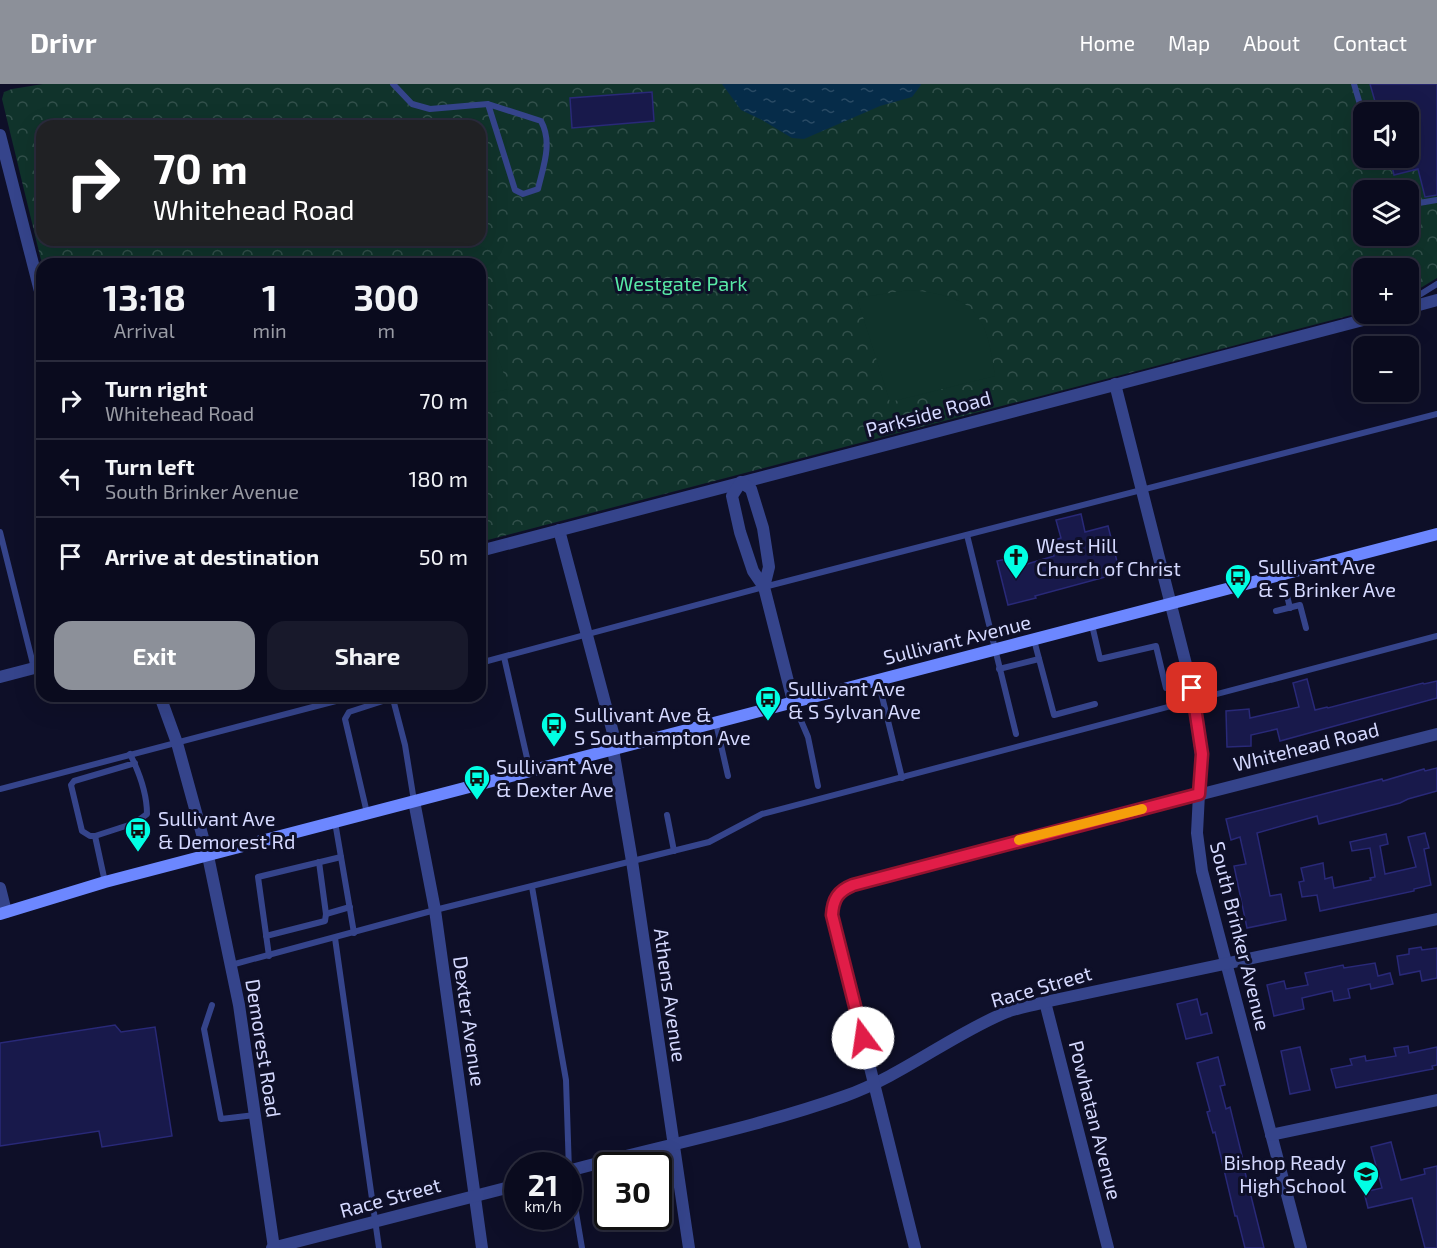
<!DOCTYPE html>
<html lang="en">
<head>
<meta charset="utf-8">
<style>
  body { margin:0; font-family:"Exo 2",sans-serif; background:#18192b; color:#f1f3f6; height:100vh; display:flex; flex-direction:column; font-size:22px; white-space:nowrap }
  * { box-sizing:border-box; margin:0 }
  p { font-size:20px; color:#999ba4 }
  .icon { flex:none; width:33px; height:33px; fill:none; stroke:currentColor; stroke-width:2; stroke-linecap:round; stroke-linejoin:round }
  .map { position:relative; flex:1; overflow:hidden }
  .panel { position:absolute; left:36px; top:174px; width:450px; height:444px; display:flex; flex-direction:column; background:#0a0b1e; border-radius:18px; box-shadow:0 6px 24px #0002,0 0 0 2px #2a2b3c }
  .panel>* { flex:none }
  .hud { position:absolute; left:36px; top:36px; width:450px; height:126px; border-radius:18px; box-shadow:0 6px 24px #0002,0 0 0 2px #2a2b3c; background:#202124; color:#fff; overflow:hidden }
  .controls { position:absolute; left:1353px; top:18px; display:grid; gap:12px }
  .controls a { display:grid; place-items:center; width:66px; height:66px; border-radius:12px; background:#0a0b1e; box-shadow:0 6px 24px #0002,0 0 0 2px #2a2b3c; font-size:30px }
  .speed { position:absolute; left:504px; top:1068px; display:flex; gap:12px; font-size:30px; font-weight:700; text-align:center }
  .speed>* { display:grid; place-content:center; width:78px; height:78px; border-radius:50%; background:#0a0b1e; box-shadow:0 6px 24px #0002,0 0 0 2px #2a2b3c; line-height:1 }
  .speed small { font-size:15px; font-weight:400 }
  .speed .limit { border:3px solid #111; border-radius:9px; background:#fff; color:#111 }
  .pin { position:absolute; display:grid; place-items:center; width:51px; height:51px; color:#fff; margin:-26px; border-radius:12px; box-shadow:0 3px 9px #0006 }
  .me { position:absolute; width:66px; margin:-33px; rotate:346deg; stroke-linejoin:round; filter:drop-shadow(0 0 4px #0008) }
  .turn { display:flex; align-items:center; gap:21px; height:126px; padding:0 18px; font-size:27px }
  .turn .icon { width:78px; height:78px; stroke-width:2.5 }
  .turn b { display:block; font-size:42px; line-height:51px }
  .eta { display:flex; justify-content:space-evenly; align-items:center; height:102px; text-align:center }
  .eta b { font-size:36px; font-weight:700; line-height:42px }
  .button { display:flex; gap:12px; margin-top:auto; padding:12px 18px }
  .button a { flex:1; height:69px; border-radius:18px; background:#8c9099; color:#fff; font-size:24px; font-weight:700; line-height:69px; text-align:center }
  .button a+a { background:#18192b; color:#f1f3f6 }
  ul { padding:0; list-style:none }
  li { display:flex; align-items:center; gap:18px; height:78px; padding:0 18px; border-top:2px solid #2a2b3c }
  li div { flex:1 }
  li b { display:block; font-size:22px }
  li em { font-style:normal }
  header { display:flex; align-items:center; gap:36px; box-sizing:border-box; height:84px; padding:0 30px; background:#8c9099; color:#fff }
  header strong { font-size:28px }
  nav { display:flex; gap:33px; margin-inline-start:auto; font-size:21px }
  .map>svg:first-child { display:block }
</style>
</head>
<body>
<header>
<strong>Drivr</strong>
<nav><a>Home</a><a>Map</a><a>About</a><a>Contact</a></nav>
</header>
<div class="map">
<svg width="1437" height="1164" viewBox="0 0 1437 1164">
  <defs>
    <pattern id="forest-crowns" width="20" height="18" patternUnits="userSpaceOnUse" patternTransform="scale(1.5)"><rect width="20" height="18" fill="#10332b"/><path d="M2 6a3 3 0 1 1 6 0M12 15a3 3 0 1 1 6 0" fill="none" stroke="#32504b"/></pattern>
    <pattern id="water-ripples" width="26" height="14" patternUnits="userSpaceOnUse" patternTransform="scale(1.5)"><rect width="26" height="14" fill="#062c49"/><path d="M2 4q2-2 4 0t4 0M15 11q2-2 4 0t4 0" fill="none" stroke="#294a64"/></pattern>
  </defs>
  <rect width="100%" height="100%" fill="#0e0f28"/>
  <!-- forest -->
  <path fill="url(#forest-crowns)" fill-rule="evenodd" d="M43 0H1437V194L1409 211 1408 184H1364L1363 228 480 458V180H42L2 15 4 8 12 5ZM1364 28H1408V74H1364ZM42 42H480V156H42ZM1364 106H1408V152H1364Z"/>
  <!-- garden -->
  <g fill="#10332b">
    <path d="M909 206C976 212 986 229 995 292L890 318 857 214Z"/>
    <polygon points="480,221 509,305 480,311"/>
  </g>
  <!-- water -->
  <polygon fill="url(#water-ripples)" points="722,0 921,0 921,1 912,13 880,22 804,55 792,54 762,36 741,26"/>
  <!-- building -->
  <g fill="#18194b" stroke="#292978" stroke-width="1.5">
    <polygon points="1370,0 1437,0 1437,111 1425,113 1418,85 1394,91 1390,74 1408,74 1408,28 1378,28"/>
    <polygon points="652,8 654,37 572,44 570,14"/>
    <polygon points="1081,430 1085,448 1108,442 1120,489 1035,512 1036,514 1008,521 997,477 1025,471 1027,480 1054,472 1050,457 1061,454 1056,436"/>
    <polygon points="1307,595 1315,626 1327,623 1328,624 1423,599 1424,600 1437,597 1437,614 1280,657 1277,645 1251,651 1251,662 1227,663 1226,627 1249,625 1250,634 1299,623 1293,599"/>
    <polygon points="1437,684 1437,707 1408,715 1400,719 1319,740 1317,732 1257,749 1270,812 1281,810 1286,836 1247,844 1234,782 1246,780 1240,753 1231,756 1226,735 1382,695 1383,697 1424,685 1425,687"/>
    <polygon points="1425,749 1429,764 1424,765 1431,801 1414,805 1414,807 1320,827 1317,811 1302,813 1299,798 1304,797 1301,784 1323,779 1325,795 1332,793 1334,804 1371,796 1370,794 1375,793 1370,764 1352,767 1350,758 1386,750 1388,760 1380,762 1385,790 1416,783 1408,753"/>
    <polygon points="1421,863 1422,866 1437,864 1437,894 1422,897 1420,887 1400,891 1397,872 1409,870 1409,865"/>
    <polygon points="1375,879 1378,892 1390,889 1393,900 1371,905 1370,900 1348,905 1350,914 1334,917 1332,907 1302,914 1304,925 1274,932 1267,901 1284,897 1286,905 1308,901 1305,889 1343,881 1344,884"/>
    <polygon points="1197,915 1201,931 1207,929 1212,949 1186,955 1177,920"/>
    <polygon points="115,941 121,948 155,943 172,1052 102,1063 99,1047 0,1062 0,959"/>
    <polygon points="1408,962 1409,969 1437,963 1437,981 1432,982 1433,985 1422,987 1336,1004 1331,985 1352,981 1350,975 1365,972 1366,977 1396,972 1394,964"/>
    <polygon points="1300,963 1310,1006 1290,1010 1281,967"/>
    <polygon points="1218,973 1225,1001 1220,1002 1226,1025 1230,1023 1243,1076 1246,1075 1249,1087 1245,1088 1264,1164 1245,1164 1237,1132 1235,1132 1215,1048 1213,1049 1207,1028 1210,1027 1197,979"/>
    <polygon points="1391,1058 1401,1096 1425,1090 1424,1085 1437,1082 1437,1164 1425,1164 1412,1114 1368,1124 1364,1108 1382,1104 1371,1063"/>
  </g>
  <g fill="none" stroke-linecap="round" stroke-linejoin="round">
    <!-- service -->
    <g stroke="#35448b" stroke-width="6">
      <path d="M393 0 412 20 430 25 488 20 541 37C553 59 543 83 538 105L523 110 515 106 488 20"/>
      <polyline points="1354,0 1364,34"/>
      <polyline points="1409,104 1419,119 1437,116"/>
      <polyline points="1408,218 1437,200"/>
      <polyline points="0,448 34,584"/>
      <polyline points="967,451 1016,650"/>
      <polyline points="1282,491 1290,524"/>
      <polyline points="1276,527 1300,521 1306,544"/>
      <polyline points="1092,541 1100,575 1156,562 1166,604 1190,598"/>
      <polyline points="1034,556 1054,631 1095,620"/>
      <polyline points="504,573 530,687"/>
      <polyline points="480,579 764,503 1437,330"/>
      <polyline points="999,585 1039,575"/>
      <polyline points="878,596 902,694"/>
      <polyline points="793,618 808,653 818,702"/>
      <polyline points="716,639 728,692"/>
      <path d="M130 670C139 688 147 710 147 730L135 739 95 752H90L82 747 71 701 74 697 135 679"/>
      <polyline points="0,705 355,612"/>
      <polyline points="367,729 345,635 349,628 383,617 393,615 405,661 414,717"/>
      <polyline points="667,731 674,767"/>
      <polyline points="335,738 354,849"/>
      <polyline points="95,752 105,798"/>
      <polyline points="532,803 566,996 569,1087 582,1164"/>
      <polyline points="326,830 350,823"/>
      <polyline points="266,852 325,837 326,830 319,778"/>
      <polyline points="335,854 379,1164"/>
      <polyline points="269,872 258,793 341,773"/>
      <polyline points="231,881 435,826 709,758 762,730 1437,552"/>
      <polyline points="212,921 204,945 221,1035 255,1031"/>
    </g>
    <!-- minor -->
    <g stroke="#35448b" stroke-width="12">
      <polyline points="0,51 42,215"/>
      <polyline points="1408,224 1437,216"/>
      <polyline points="1115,300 1192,604 1201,671 1197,749 1202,787 1301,1164"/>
      <polyline points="559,446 617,664"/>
      <polyline points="480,467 1386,230"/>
      <polyline points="764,503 769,483 763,444 751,405 741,398 732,412 740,448 753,487 764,503 793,617"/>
      <polyline points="0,593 42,582"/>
      <polyline points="160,612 177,659 208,772"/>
      <polyline points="613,665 632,777 689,1164"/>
      <polyline points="414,717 435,826 482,1164"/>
      <polyline points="0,804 6,828"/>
      <polyline points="1045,918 1108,1164"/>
      <polyline points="1271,1051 1437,1016"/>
      <path d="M568 1087C660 1062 755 1044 845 1012 901 992 947 954 1002 930 1015 924 1031 922 1045 918L1437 835"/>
      <polyline points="272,1164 518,1101"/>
      <path d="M915 1164 832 831C833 815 838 807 853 801L1022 756 1437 650"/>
    </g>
    <!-- tertiary -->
    <polyline stroke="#35448b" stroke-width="12" points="208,772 239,921 274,1164"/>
    <!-- secondary -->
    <polyline stroke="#6c87ff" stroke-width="12" points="0,830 105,798 1437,450"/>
  </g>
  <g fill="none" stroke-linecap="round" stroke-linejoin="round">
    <!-- route casing -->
    <g stroke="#92132f" stroke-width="15">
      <path id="route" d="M863 954 832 831C833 815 838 807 853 801L1199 710 1202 670 1192 604"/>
    </g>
    <!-- route -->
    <use href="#route" stroke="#e11d48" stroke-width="10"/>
    <!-- slow -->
    <polyline stroke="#f59e0b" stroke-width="10" points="1019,756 1142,725"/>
  </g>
  <!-- icons -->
  <defs>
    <g id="church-pin" transform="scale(1.35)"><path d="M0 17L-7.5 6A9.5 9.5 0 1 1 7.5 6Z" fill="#01ffe4" stroke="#0e0f28"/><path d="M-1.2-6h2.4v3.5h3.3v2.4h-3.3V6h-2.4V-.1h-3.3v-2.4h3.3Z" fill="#111"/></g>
    <g id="bus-pin" transform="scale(1.35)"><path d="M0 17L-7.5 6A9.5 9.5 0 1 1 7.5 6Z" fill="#01ffe4" stroke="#0e0f28"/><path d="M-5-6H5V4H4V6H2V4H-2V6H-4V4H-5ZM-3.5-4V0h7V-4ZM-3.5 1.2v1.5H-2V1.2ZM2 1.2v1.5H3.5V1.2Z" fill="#111"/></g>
    <g id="school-pin" transform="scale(1.35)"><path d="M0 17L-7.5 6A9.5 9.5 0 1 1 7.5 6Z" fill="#01ffe4" stroke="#0e0f28"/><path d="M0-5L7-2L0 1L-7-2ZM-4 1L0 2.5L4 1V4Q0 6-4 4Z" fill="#111"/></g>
  </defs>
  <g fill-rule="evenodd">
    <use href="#church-pin" x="1016" y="473"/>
    <use href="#bus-pin" x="1238" y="493"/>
    <use href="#bus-pin" x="768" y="615"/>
    <use href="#bus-pin" x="554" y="641"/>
    <use href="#bus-pin" x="477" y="694"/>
    <use href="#bus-pin" x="138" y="746"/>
    <use href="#school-pin" x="1366" y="1090"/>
  </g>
  <g text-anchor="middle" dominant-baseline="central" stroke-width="6" stroke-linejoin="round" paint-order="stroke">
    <!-- park labels -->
    <g font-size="20" fill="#58e9a6" stroke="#0e0f28">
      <text x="681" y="199">Westgate Park</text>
    </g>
    <!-- street labels -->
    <g font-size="20" fill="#d5d9ff" stroke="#0e0f28">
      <text transform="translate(928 329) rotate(-15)">Parkside Road</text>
      <text transform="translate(957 555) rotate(-14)">Sullivant Avenue</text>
      <text transform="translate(1306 662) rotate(-14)">Whitehead Road</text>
      <text transform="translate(1241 852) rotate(76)">South Brinker Avenue</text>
      <text transform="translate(1041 902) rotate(-16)">Race Street</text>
      <text transform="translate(671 911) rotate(82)">Athens Avenue</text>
      <text transform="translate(470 937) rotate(82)">Dexter Avenue</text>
      <text transform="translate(264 964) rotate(81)">Demorest Road</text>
      <text transform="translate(1096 1036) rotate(76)">Powhatan Avenue</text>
      <text transform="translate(390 1113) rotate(-15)">Race Street</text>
    </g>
    <!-- poi labels -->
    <g font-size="20" fill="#d5d9ff" stroke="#0e0f28" text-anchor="start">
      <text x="1036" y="461">West Hill<tspan x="1036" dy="23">Church of Christ</tspan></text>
      <text x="1258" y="482">Sullivant Ave<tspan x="1258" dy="23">&amp; S Brinker Ave</tspan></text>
      <text x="788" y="604">Sullivant Ave<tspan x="788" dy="23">&amp; S Sylvan Ave</tspan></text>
      <text x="574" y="630">Sullivant Ave &amp;<tspan x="574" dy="23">S Southampton Ave</tspan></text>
      <text x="496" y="682">Sullivant Ave<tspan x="496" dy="23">&amp; Dexter Ave</tspan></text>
      <text x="158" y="734">Sullivant Ave<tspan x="158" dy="23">&amp; Demorest Rd</tspan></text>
      <text x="1346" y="1078" text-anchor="end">Bishop Ready<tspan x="1346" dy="23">High School</tspan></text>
    </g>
  </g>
</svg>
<div class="controls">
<a><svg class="icon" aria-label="sound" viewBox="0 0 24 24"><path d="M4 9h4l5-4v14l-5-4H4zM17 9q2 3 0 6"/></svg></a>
<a><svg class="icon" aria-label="layers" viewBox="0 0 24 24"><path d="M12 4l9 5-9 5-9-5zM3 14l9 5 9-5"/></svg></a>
<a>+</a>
<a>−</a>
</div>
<div class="speed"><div>21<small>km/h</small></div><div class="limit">30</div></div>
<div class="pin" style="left:1192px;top:604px;background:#d93025"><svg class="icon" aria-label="arrive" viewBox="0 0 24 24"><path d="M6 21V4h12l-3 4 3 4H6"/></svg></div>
<svg class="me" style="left:863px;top:954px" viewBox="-20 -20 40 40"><circle r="19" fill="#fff"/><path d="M0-13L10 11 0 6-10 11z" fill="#e11d48"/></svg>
<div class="hud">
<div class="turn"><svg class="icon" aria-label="right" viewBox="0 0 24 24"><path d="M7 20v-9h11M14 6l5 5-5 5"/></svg><div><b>70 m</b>Whitehead Road</div></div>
</div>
<section class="panel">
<div class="eta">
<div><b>13:18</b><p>Arrival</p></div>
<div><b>1</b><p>min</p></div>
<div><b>300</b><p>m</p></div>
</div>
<ul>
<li><svg class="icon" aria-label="right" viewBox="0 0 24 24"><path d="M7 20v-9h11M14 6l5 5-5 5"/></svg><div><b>Turn right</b><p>Whitehead Road</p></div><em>70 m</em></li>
<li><svg class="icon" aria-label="left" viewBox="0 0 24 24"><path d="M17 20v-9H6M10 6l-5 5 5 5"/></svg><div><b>Turn left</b><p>South Brinker Avenue</p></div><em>180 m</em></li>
<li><svg class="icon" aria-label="arrive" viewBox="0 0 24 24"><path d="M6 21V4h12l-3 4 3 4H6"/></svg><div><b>Arrive at destination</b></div><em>50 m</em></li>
</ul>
<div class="button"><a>Exit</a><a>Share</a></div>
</section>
</div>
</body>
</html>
